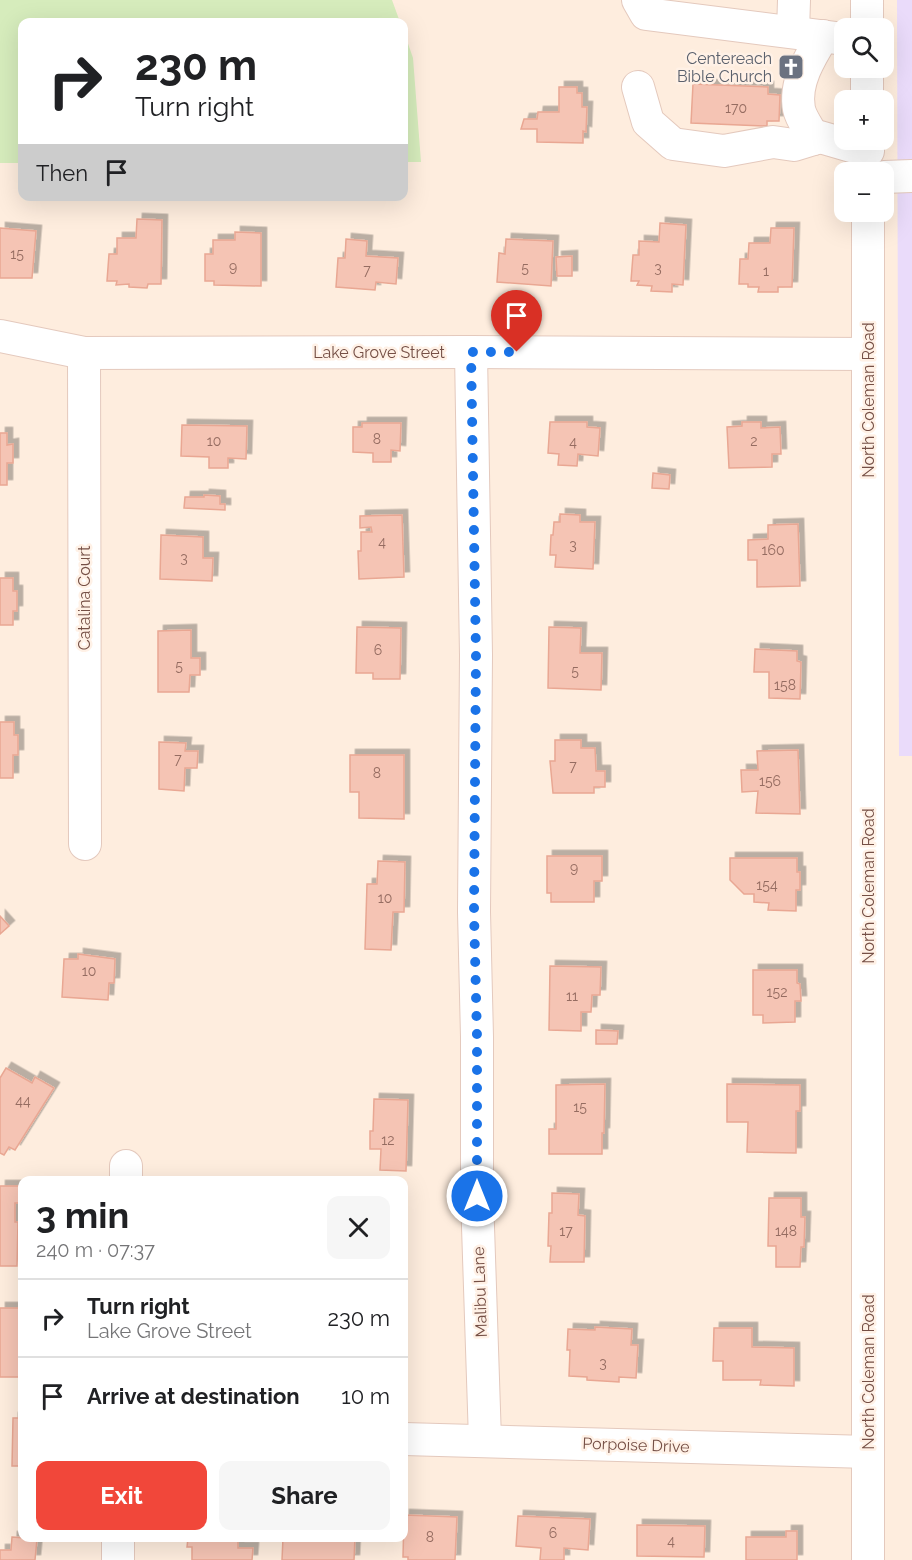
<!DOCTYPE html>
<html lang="en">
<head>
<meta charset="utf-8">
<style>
  body { margin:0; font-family:Raleway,sans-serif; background:#f6f6f6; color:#202124; height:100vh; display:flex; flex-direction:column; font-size:22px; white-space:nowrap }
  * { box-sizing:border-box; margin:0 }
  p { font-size:20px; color:#757577 }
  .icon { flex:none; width:33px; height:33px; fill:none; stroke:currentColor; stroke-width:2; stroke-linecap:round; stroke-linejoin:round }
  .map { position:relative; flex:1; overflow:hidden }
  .side { position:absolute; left:18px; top:1176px; width:390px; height:366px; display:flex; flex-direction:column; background:#fff; border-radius:12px; box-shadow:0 6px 24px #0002 }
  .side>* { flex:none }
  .banner { position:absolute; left:18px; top:18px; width:390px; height:183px; border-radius:12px; box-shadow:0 6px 24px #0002; background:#fff; color:#202124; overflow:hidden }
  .buttons { position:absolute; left:834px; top:18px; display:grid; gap:12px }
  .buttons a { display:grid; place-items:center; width:60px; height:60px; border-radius:12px; background:#fff; box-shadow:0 6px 24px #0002; font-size:30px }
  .pin { position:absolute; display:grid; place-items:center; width:51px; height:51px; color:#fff; margin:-62px -26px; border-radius:50% 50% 50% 0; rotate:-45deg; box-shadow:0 0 6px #0007 }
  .pin .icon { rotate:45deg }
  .me { position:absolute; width:66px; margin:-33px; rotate:0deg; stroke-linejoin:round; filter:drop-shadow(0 0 4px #0008) }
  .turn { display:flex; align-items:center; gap:21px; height:126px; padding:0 18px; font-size:27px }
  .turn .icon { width:78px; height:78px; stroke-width:2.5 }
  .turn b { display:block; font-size:42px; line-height:51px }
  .then { display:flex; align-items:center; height:57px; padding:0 18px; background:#0003; gap:12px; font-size:22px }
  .round { display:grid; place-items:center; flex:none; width:63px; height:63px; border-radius:12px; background:#f6f6f6 }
  .summary { display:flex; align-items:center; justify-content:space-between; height:102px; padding:0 18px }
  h1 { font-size:36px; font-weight:700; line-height:45px }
  .primary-button { display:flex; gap:12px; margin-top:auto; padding:12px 18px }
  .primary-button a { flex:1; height:69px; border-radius:12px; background:#f1473a; color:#fff; font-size:24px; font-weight:700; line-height:69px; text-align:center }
  .primary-button a+a { background:#f6f6f6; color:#202124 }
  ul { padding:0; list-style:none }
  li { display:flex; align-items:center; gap:18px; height:78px; padding:0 18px; border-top:2px solid #e0e0e0 }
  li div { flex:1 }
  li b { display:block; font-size:22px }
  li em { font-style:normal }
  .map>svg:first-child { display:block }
</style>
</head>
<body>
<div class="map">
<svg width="912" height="1560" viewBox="0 0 912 1560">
  <defs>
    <filter id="shadow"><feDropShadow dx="5.5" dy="-5.5" stdDeviation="0" flood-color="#0004"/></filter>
  </defs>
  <rect width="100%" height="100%" fill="#feedde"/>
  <!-- education -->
  <polygon fill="#eadbfa" points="897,0 912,0 912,756 899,756"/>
  <!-- green -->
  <g fill="#d6ecbc">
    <polygon points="0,0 392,0 400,22 22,22 22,163 0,163"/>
    <polygon points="404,32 413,58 421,162 404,162"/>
  </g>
  <!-- building -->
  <g fill="#f5c4b4" stroke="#e9a793" stroke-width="1.5" filter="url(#shadow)">
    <polygon points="693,84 768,87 768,94 780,95 779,121 767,121 767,126 691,123"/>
    <polygon points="559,87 577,87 577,93 582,93 582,107 587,107 586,132 583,131 583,143 537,142 537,129 521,129 524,119 537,119 538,112 559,112"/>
    <polygon points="137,219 162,220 161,284 148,284 147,288 129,287 129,284 116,285 117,281 107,281 109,254 117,254 117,238 136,238"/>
    <polygon points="660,223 686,225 683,285 672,284 672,292 651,291 652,286 637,285 639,281 631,281 633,255 639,255 639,241 659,242"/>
    <polygon points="0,228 36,231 32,278 0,278"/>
    <polygon points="771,228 794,228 792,287 778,287 778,292 758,292 759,287 748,287 748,284 739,284 740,259 748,259 749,243 770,243"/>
    <polygon points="235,232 261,233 261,286 214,285 214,281 205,281 205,254 213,254 213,240 235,240"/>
    <polygon points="346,239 367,241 366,256 398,258 396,284 376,282 375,290 336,287 338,258 345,258"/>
    <polygon points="506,239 553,241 551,286 497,282 499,253 505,254"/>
    <polygon points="572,256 572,276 557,276 556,257"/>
    <polygon points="550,422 587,422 587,427 600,428 598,456 578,454 577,466 558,465 559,454 548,453"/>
    <polygon points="742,422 761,422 761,428 780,427 781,454 772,454 772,467 729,468 727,427 742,426"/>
    <polygon points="362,423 401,423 400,451 391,450 391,462 373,462 373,453 353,452 353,427 362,427"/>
    <polygon points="182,425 247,426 246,459 228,458 228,468 209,468 209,457 181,456"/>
    <polygon points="0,433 7,433 7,445 13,444 13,463 7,463 7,485 0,485"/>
    <polygon points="653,473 670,475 669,489 652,488"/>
    <polygon points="204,495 220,496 220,504 225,504 225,510 184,508 185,497 204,497"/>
    <polygon points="560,514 580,515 580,522 595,522 593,569 555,567 556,555 550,555 551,535 553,535 554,522 560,522"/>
    <polygon points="402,515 404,577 359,579 358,551 361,551 361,532 372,532 371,527 360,528 360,516"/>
    <polygon points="798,524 800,586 757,587 757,560 748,560 748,540 768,539 768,525"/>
    <polygon points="161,535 203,537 203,558 213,558 212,581 160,579"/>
    <polygon points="0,578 13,578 13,591 17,591 17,611 13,611 13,625 0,625"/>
    <polygon points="357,627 401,628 400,679 373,679 373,673 356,673"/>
    <polygon points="549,627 581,628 580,653 602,653 601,690 548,688"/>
    <polygon points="191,630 191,658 200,658 200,675 190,675 189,692 158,692 158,631"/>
    <polygon points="755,649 797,651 797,661 801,662 800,699 769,698 769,672 754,672"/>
    <polygon points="0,722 14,722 14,735 18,735 18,755 13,755 13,778 0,778"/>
    <polygon points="555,740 581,740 581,748 595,748 596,771 605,771 605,787 594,787 594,793 553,793 550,761 555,761"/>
    <polygon points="159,742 186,743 185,751 198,751 197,768 185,768 184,791 159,789"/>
    <polygon points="798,750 800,814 756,813 758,791 742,792 741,770 758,770 757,751"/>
    <polygon points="350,755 404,755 404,819 359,818 359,792 350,792"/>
    <polygon points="547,856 602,856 602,881 594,881 594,902 551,902 551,893 547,893"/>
    <polygon points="730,858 797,858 797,872 800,872 800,890 796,890 796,911 768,910 769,903 754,902 754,894 744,894 730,880"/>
    <polygon points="378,861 405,862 404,912 393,912 391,950 365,949 367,884 377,884"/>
    <polygon points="0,916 9,926 0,934"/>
    <polygon points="78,954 115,959 114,983 109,983 108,1000 62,997 64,959 78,959"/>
    <polygon points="550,966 601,967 600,995 592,995 591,1012 581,1012 581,1031 549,1030"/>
    <polygon points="753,970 797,970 797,983 800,984 801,1001 795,1001 795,1022 763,1023 763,1015 753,1015"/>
    <polygon points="596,1030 618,1031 617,1044 596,1044"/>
    <polygon points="6,1068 32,1083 35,1077 54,1088 15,1150 9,1147 4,1155 0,1153 0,1078"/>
    <polygon points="605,1084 604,1133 602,1133 602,1154 549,1154 549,1129 556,1129 556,1085"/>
    <polygon points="727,1084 800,1085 800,1111 796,1111 796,1153 747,1152 748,1122 727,1122"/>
    <polygon points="374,1099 408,1100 406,1171 380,1170 381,1149 370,1149 370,1131 373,1131"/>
    <polygon points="0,1186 20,1186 20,1203 15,1203 15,1222 18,1222 17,1266 0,1266"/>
    <polygon points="552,1193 579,1194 578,1215 585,1216 584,1262 550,1262 551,1246 548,1246 549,1213 552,1213"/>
    <polygon points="769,1198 801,1198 801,1217 805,1217 804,1247 801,1247 800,1267 776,1267 776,1246 768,1246"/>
    <rect x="0" y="1308" width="22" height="69"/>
    <polygon points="595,1327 632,1329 631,1345 638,1345 636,1378 619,1377 619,1382 587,1380 587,1377 569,1376 570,1350 567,1350 568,1329 595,1330"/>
    <polygon points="714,1328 752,1328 752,1347 794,1348 794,1386 760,1385 761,1380 723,1380 723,1361 713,1361"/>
    <polygon points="13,1418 22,1418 22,1487 19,1487 20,1466 12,1466"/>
    <polygon points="404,1515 457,1517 455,1560 408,1560 408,1557 403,1557"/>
    <polygon points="518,1516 590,1519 588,1550 564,1548 564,1560 540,1560 541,1548 516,1546"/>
    <polygon points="637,1525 705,1526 704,1557 637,1556"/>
    <polygon points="786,1531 797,1531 797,1560 746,1560 746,1537 786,1537"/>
    <polygon points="12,1537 37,1539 35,1560 0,1560 0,1550 11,1550"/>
    <polygon points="188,1538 238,1538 238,1548 253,1548 252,1560 192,1560 192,1547 187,1547"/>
    <polygon points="283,1538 355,1538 354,1560 282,1560"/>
  </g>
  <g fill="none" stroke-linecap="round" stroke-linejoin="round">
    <!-- minor casing -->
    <g stroke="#e4c9bd" stroke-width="34">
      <g id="minor">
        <polyline points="638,0 646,14 844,39"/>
        <polyline points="867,0 867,28"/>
        <polyline points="793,32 794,0"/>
        <polyline points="867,68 867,100"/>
        <polyline points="638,87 648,122 673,144 724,151 773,142 794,145 820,137 868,151"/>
        <path d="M814 139C810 130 801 119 799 109 794 83 810 57 823 36"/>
        <polyline points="884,177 912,176"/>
        <polyline points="868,212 868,1560"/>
        <polyline points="0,336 84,353 471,352 868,354"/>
        <polyline points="471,352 476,655 474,912 477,1037 477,1196 485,1440"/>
        <polyline points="84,353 85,844"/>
        <polyline points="126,1180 126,1166"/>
        <polyline points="404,1439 868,1452"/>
        <polyline points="118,1560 118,1538"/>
      </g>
    </g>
    <!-- minor -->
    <use href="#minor" stroke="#fff" stroke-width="32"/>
  </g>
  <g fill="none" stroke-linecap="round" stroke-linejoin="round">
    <!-- route -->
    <polyline stroke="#1a73e8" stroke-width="10" stroke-dasharray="0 18" points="477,1196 477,1037 474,912 476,655 471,352 517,352"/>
  </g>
  <!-- icons -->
  <defs>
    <g id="church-square" transform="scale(1.35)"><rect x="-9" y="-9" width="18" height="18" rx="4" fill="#6b7280" stroke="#fff1e6"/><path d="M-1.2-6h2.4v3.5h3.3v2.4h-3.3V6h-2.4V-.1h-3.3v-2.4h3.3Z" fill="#fff"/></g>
  </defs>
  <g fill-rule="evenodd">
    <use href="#church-square" x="791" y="67"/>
  </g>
  <g text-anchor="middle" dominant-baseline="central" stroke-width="5" stroke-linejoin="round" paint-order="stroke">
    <!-- number labels -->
    <g font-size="14" fill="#956c61">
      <text x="736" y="108">170</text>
      <text x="17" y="254">15</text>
      <text x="233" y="267">9</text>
      <text x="525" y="268">5</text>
      <text x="658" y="268">3</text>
      <text x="367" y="270">7</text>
      <text x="766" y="271">1</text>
      <text x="377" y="439">8</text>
      <text x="214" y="441">10</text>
      <text x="754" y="441">2</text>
      <text x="573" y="442">4</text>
      <text x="382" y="542">4</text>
      <text x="573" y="545">3</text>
      <text x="773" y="550">160</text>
      <text x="184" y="558">3</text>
      <text x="378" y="650">6</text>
      <text x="179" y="666">5</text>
      <text x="575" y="671">5</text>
      <text x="785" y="685">158</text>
      <text x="178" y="759">7</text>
      <text x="573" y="766">7</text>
      <text x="377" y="773">8</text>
      <text x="770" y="781">156</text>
      <text x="574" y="868">9</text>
      <text x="767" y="885">154</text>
      <text x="385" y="898">10</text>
      <text x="89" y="971">10</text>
      <text x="777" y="992">152</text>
      <text x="572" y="996">11</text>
      <text x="23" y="1101">44</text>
      <text x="580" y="1107">15</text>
      <text x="388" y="1140">12</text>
      <text x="566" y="1231">17</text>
      <text x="786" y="1231">148</text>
      <text x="603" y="1363">3</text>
      <text x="553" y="1533">6</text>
      <text x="430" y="1537">8</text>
      <text x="671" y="1541">4</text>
    </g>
    <!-- worship labels -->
    <g font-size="16" fill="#5b616d" stroke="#fff1e6" text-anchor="end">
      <text x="772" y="58">Centereach<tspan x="772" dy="18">Bible Church</tspan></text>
    </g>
    <!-- street labels -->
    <g font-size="16" fill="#754f45" stroke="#fff1e6">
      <text x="379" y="352">Lake Grove Street</text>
      <text transform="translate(868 400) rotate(-90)">North Coleman Road</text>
      <text transform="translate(84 598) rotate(-90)">Catalina Court</text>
      <text transform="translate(868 886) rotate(-90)">North Coleman Road</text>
      <text transform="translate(480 1292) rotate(-92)">Malibu Lane</text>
      <text transform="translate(868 1372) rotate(-90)">North Coleman Road</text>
      <text transform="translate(636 1445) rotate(2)">Porpoise Drive</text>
    </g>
  </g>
</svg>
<div class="buttons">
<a><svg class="icon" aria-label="search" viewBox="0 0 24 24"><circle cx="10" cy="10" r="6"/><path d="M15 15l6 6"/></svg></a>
<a>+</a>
<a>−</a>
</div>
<div class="pin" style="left:517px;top:352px;background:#d93025"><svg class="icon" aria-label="arrive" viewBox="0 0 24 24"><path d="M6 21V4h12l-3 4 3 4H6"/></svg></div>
<svg class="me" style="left:477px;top:1196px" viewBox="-20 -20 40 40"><circle r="17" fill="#1a73e8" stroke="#fff" stroke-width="3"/><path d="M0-11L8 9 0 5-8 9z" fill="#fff"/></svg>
<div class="banner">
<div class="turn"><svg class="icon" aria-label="right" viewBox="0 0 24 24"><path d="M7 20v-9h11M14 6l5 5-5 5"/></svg><div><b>230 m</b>Turn right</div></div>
<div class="then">Then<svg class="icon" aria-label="arrive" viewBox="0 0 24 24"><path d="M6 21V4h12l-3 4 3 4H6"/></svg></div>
</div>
<section class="side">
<div class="summary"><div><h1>3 min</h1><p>240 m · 07:37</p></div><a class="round"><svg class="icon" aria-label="close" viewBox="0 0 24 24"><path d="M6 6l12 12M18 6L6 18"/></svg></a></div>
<ul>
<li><svg class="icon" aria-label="right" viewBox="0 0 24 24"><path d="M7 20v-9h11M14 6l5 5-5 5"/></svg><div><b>Turn right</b><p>Lake Grove Street</p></div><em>230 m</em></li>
<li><svg class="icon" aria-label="arrive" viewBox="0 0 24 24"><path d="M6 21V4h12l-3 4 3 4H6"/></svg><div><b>Arrive at destination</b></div><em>10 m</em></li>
</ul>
<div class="primary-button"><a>Exit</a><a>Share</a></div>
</section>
</div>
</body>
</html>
